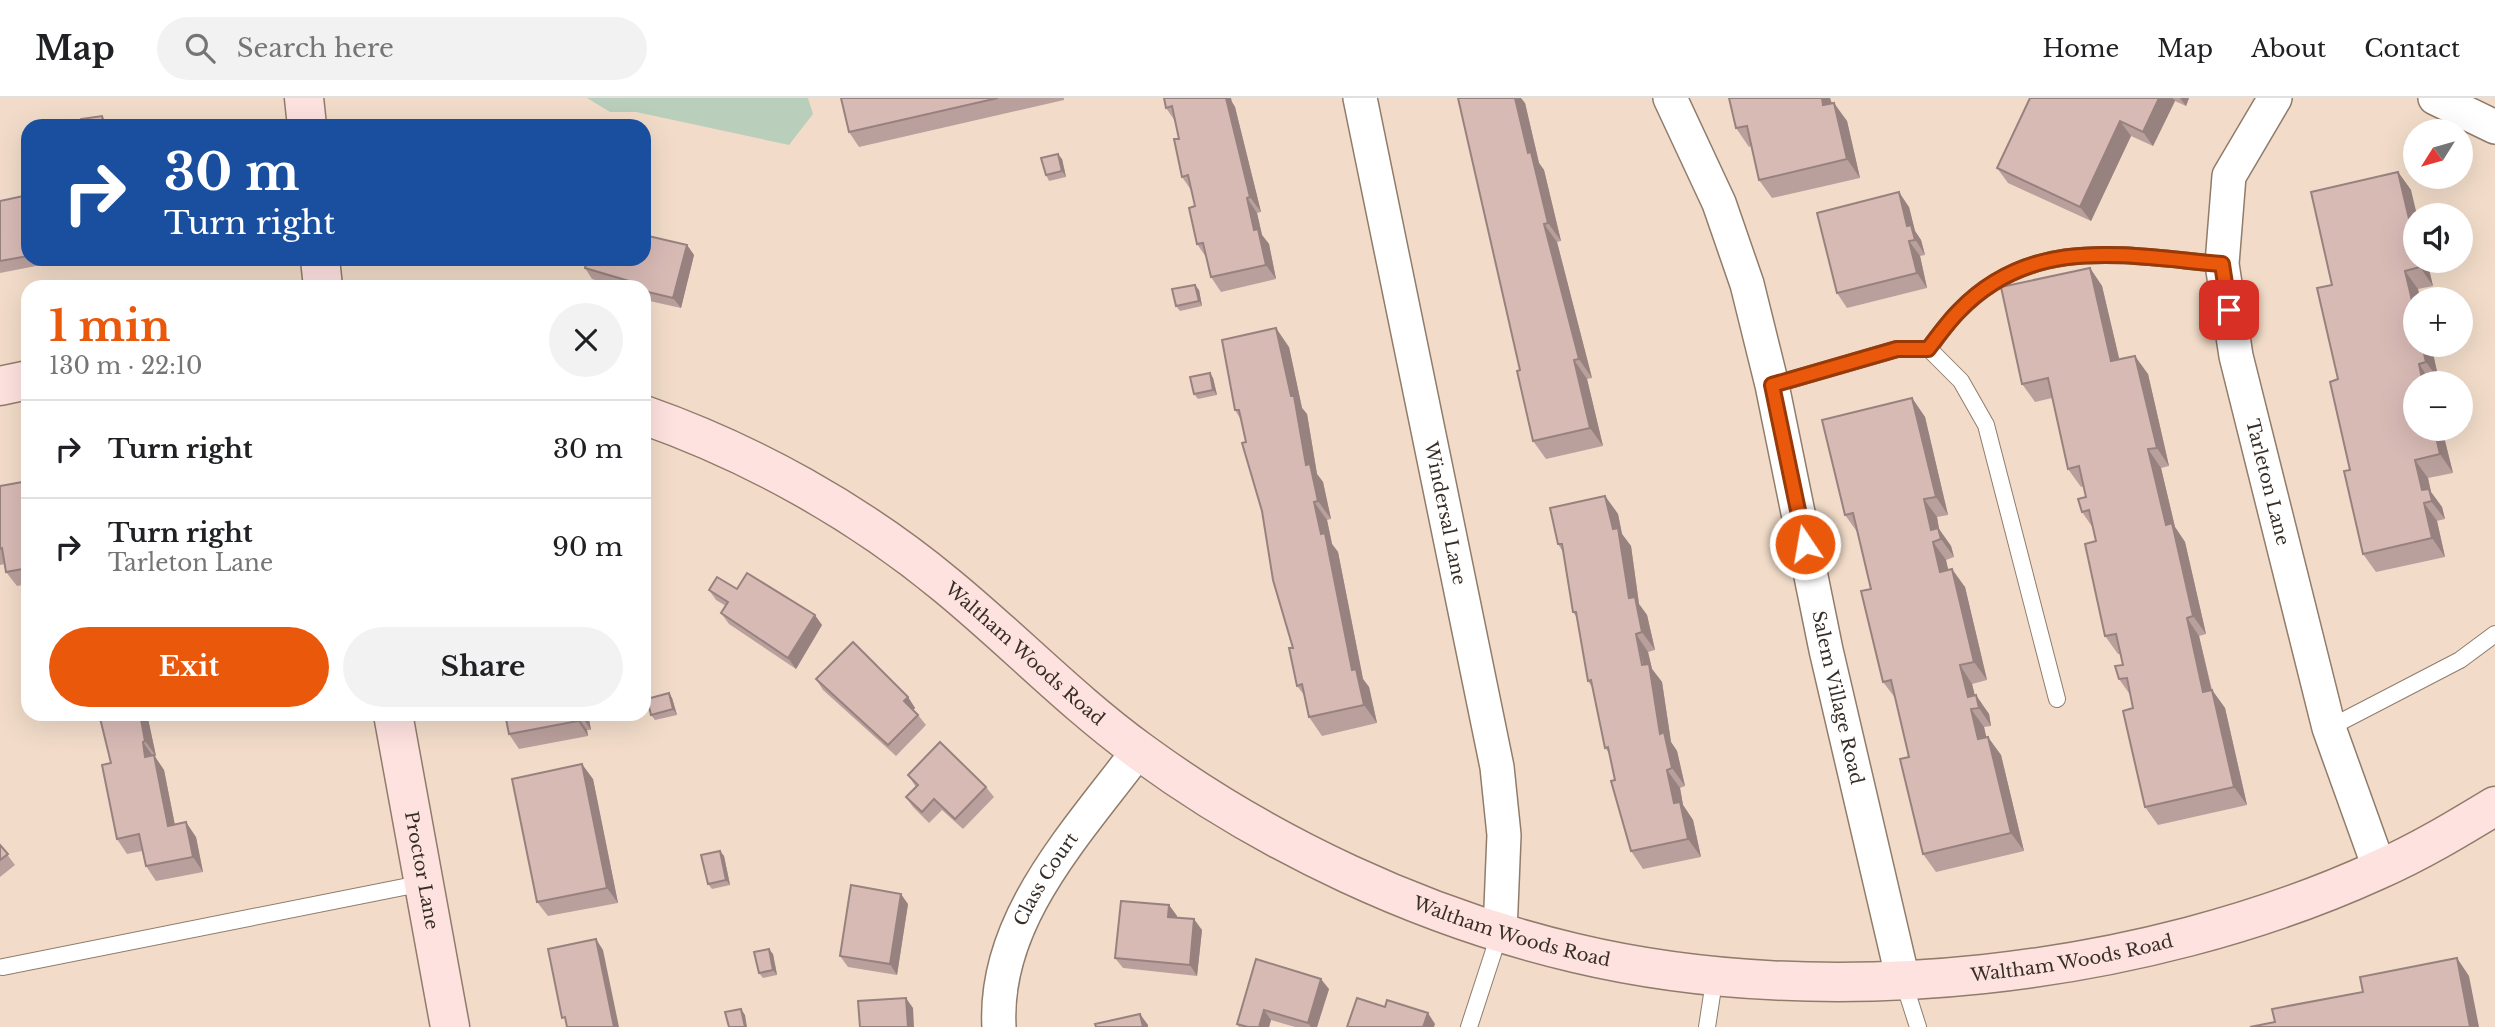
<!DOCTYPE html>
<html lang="en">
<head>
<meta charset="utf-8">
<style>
  body { margin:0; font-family:"Libre Baskerville",serif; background:#f2f2f2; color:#202124; height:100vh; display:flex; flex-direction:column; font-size:26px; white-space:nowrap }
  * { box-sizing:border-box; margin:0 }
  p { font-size:23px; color:#757577 }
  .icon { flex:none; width:38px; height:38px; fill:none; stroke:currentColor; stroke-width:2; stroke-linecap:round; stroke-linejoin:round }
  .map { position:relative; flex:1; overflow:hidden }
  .details { position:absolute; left:21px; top:182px; width:630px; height:441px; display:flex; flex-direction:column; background:#fff; border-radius:21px; box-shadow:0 7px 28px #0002 }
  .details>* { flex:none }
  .banner { position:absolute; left:21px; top:21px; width:630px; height:147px; border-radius:21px; box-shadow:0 7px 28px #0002; background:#1a4fa0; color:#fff; overflow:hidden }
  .needle { width:46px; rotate:233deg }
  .fabs { position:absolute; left:2403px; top:21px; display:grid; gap:14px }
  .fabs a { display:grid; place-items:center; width:70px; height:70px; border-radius:50%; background:#fff; box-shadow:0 7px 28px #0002; font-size:35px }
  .pin { position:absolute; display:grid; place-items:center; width:60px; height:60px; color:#fff; margin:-30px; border-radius:14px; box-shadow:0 4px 10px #0006 }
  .me { position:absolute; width:77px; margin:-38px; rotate:348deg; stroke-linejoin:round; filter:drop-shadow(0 0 5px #0008) }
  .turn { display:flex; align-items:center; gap:24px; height:147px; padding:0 28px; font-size:32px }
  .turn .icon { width:91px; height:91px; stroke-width:2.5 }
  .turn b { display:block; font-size:49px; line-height:60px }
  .round { display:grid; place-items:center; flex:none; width:74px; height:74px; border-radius:37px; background:#f2f2f2 }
  .overview { display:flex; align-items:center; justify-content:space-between; height:119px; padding:0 28px }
  h1 { font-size:42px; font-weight:700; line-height:52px; color:#ea580c }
  .primary-button { display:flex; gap:14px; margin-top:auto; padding:14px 28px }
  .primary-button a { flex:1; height:80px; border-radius:42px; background:#ea580c; color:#fff; font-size:28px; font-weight:700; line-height:80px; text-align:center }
  .primary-button a+a { background:#f2f2f2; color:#202124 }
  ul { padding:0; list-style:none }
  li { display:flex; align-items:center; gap:21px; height:98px; padding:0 28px; border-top:2px solid #e0e0e0 }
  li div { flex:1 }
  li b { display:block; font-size:26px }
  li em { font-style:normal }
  header { display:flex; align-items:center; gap:42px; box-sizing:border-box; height:98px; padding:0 35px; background:#fff; border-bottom:2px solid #e0e0e0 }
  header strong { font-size:33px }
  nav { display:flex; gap:38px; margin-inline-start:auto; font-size:24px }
  .search { width:490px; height:63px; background:#f2f2f2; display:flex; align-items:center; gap:18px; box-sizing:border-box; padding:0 24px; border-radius:38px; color:#757577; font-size:26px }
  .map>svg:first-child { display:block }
</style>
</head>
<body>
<header>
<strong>Map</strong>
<div class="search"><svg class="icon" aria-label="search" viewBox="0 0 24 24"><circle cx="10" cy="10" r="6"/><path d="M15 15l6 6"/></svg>Search here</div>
<nav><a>Home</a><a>Map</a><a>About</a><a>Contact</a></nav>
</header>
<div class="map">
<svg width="2495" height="929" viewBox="0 0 2495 929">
  <rect width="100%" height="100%" fill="#f2dcc9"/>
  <!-- green -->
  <polygon fill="#bacebc" points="587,0 808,0 813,16 789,47 636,14 610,14"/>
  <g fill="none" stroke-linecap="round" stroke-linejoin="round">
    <!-- lane casing -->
    <g stroke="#907c6b" stroke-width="18">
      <g id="lane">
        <path d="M1929 251C1938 238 1948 224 1959 213 2033 136 2126 158 2222 166"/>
        <polyline points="1772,287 1897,251 1929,251 1961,283 1986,327 2057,601"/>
        <polyline points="2329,630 2460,562 2495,536"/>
        <polyline points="3,869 424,785"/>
        <polyline points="1903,882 1918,929"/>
        <polyline points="1469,929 1500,834"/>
        <polyline points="1707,929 1715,877"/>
      </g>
    </g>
    <!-- street casing -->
    <g stroke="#907c6b" stroke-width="36">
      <g id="street">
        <path id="s1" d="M1360 0 1497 669 1504 737 1500 834"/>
        <path id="s2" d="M1670 0 1719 105 1747 186 1772 287 1826 552 1903 882"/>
        <path id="s3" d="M2275 0 2229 78 2222 166 2236 258 2329 630 2380 772"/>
        <polyline points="2435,0 2495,29"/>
        <path id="s4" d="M999 929C993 821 1078 734 1138 653"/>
      </g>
    </g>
    <!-- secondary casing -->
    <g stroke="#907c6b" stroke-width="41">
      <g id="secondary">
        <polyline points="304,0 307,28"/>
        <polyline points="320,161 323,189"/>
        <polyline points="0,288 28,282"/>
        <path id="s5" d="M644 317C752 355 858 414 946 487 1012 541 1072 604 1141 654 1268 747 1422 819 1575 855 1827 915 2144 879 2378 772 2419 754 2457 731 2495 708"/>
        <path id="s6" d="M393 616 450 929"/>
      </g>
    </g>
    <!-- lane -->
    <use href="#lane" stroke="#fff" stroke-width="16"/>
    <!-- street -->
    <use href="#street" stroke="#fff" stroke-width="33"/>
    <!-- secondary -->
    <use href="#secondary" stroke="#fee2e0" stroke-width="38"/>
  </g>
  <!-- wall -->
  <g fill="#baa09c">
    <polygon points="841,0 1064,0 1064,2 859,49 849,34"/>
    <polygon points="1164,0 1232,4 1235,9 1261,114 1257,115 1262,137 1269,146 1276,181 1221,194 1211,179 1206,159 1197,146 1195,108 1191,92 1182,79 1179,41 1175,23 1166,10"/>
    <polygon points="1729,0 1830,0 1832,5 1847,23 1860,80 1772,100 1759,82 1751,48 1749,49 1736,30"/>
    <polygon points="2030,0 2189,0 2186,8 2175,3 2153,48 2131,38 2091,123 2008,85 1997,70"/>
    <polygon points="1525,5 1539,65 1544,72 1561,143 1557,144 1592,280 1587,281 1603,348 1546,361 1533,343 1520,272"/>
    <polygon points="1062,61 1066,79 1049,83 1046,77"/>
    <polygon points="2398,74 2411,92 2415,163 2427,163 2433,188 2418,191 2420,201 2415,201 2415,247 2431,247 2439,282 2431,284 2432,285 2415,285 2442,331 2453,375 2428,380 2431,394 2442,409 2445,421 2437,423 2445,459 2376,474 2363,456 2338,281"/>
    <polygon points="28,97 28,161 39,161 41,167 0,175 0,103"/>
    <polygon points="1909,109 1915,133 1921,142 1925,157 1920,158 1927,190 1847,210 1837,195"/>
    <polygon points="687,147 694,157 681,210 645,202 644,189 620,189 592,181 585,170"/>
    <polygon points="442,161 467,161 444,163"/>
    <polygon points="2090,170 2102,188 2119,261 2148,276 2169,368 2161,370 2175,429 2185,444 2206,536 2199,538 2212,592 2225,610 2247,707 2158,727 2145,709 2133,610 2131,598 2119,581 2123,567 2121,556 2118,556 2105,538 2096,443 2093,430 2082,414 2086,399 2084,388 2081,389 2068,371 2052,300 2035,304 2022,286"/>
    <polygon points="1199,192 1202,208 1180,213 1176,208"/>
    <polygon points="1289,249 1302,310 1307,316 1317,376 1323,384 1331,421 1327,422 1332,446 1338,454 1363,581 1369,589 1377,625 1322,638 1309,619 1305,598 1297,588 1293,550 1241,322 1235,312"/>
    <polygon points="1210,275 1213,280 1217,297 1198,301 1194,296"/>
    <polygon points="1912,300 1925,319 1948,417 1937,419 1939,431 1951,448 1954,459 1946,462 1948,472 1965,489 1987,582 1972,586 1975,598 1989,616 1991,628 1984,629 1986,639 2001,657 2024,753 1936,774 1923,756 1909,659 1896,601 1883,584 1871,491 1858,435 1845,417"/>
    <polygon points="28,383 28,486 17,488 6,474 5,466 0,467 0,388"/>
    <polygon points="1605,398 1618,416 1622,436 1631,448 1639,506 1647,517 1655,552 1648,554 1652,571 1662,584 1671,644 1677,653 1685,688 1680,690 1683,707 1693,722 1701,759 1643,771 1631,753 1610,656 1605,650 1592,589 1588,583 1578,521 1573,514 1563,454 1558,446"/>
    <polygon points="737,491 822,527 796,571 729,526 721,515 726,508 716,502 709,492"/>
    <polygon points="816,581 908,599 915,610 913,612 918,617 926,627 896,658 823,592"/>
    <polygon points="669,595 672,600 677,617 655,622 651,617"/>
    <polygon points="99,616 147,616 156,658 154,658 164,672 175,727 196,739 203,774 156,783 146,768 142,753 127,756 117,741 111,665"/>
    <polygon points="505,616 588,616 591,632 587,632 588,638 519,651 509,636"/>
    <polygon points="908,677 986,689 994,699 963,731 942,712 929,725 913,709 906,699 916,689"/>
    <polygon points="593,681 618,805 548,818 537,804"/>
    <polygon points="0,747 15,767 0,779"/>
    <polygon points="720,753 724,758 730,787 712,791 708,786"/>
    <polygon points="908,806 897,877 848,869 840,858"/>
    <polygon points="1169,807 1177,818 1177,820 1202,832 1197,878 1123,870 1115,860"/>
    <polygon points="773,856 777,877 763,880 759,875"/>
    <polygon points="1256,861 1329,891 1317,929 1295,929 1271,922 1269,929 1239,929 1237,926"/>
  </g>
  <!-- shaded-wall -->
  <g fill="#97827f">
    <polygon points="1226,0 1231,0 1232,4 1235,9 1261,114 1250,99"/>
    <polygon points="1515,0 1521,0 1525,5 1539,65 1544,72 1561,143 1548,125 1528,55"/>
    <polygon points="1822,0 1830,0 1836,25 1823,7"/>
    <polygon points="2159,0 2173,0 2175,3 2153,48 2143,34"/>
    <polygon points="2180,0 2189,0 2186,8"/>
    <polygon points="1834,5 1847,23 1860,80 1847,61"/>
    <polygon points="102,18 106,24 107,28 104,28"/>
    <polygon points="2120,23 2131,38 2091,123 2080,109"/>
    <polygon points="1058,56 1062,61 1066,79 1062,73"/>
    <polygon points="2398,74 2411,92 2417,117 2415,117 2415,146"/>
    <polygon points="1899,94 1909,109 1915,133 1921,142 1925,157 1907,128"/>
    <polygon points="1247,100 1257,115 1262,137 1269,146 1276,181 1266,167 1254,132"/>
    <polygon points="1544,126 1557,144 1592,280 1579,261"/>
    <polygon points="1909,143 1920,158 1927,190 1917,175"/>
    <polygon points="687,147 694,157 681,210 673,200"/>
    <polygon points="2419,163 2427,163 2433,188 2420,169"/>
    <polygon points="2090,170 2102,188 2124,281 2111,263"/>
    <polygon points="2405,173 2418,191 2420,201 2415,201 2415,215"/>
    <polygon points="1195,187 1199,192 1202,208 1199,203"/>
    <polygon points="1276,230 1289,249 1302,310 1307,316 1317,376 1323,384 1331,421 1318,403 1306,367"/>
    <polygon points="2422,247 2431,247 2439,282 2426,264"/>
    <polygon points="2135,258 2148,276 2169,368 2157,350"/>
    <polygon points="1574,262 1587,281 1603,348 1590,330"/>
    <polygon points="2419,266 2431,284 2432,285 2423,285"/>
    <polygon points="1210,275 1213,280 1217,297 1213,292"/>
    <polygon points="1912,300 1925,319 1948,417 1936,399"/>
    <polygon points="2434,331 2442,331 2453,375 2440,356"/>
    <polygon points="2148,351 2161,370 2175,429 2185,444 2206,536 2193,518 2166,427"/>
    <polygon points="2415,362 2428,380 2431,394 2442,409 2445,421 2422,392"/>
    <polygon points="1605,398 1618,416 1622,436 1631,448 1639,506 1647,517 1655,552 1642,534 1629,500"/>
    <polygon points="1924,401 1937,419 1939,431 1951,448 1954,459 1941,441 1931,432"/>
    <polygon points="1314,404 1327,422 1332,446 1338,454 1363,581 1369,589 1377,625 1364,607 1352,572"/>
    <polygon points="2424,405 2437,423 2445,459 2432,440"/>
    <polygon points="1933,444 1946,462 1953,492 1940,474"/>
    <polygon points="1952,471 1965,489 1987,582 1974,564"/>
    <polygon points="815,517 822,527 796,571 788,560"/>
    <polygon points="2187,520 2199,538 2216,612 2203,594"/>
    <polygon points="1636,536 1648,554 1652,571 1662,584 1671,644 1677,653 1685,688 1672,670 1660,636"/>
    <polygon points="1960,567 1972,586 1978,610 1968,599"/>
    <polygon points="2212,592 2225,610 2247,707 2234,689"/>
    <polygon points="669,595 672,600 677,617 673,611"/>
    <polygon points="1976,597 1989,616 1991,628 1979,610"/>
    <polygon points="908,599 915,610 912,613 904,603"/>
    <polygon points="1971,611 1984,629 1991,659 1978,641"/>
    <polygon points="140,616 147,616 156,658 145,643"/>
    <polygon points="580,616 588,616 591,632 581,617"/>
    <polygon points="577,618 587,632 588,638 578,623"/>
    <polygon points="1988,639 2001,657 2024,753 2011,735"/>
    <polygon points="143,644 153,658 145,659"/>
    <polygon points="154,657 164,672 178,743 168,728"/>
    <polygon points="582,666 593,681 618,805 607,790"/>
    <polygon points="1667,672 1680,690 1683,707 1693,722 1701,759 1688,741 1674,705"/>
    <polygon points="186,724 196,739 203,774 193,759"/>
    <polygon points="720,753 724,758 730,787 726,782"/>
    <polygon points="901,796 908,806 897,877 890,866"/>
    <polygon points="1169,807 1177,818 1176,829 1168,819"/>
    <polygon points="1194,821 1202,832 1197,878 1190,867"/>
    <polygon points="596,841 603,852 619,929 614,929"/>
    <polygon points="769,851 773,856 777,877 773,872"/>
    <polygon points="2457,860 2469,878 2479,929 2470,929"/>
    <polygon points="1321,881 1329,891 1317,929 1311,929 1308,925"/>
    <polygon points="906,900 913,910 914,929 908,929"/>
    <polygon points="741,911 745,917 747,929 745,929"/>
    <polygon points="1264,912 1271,922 1269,929 1259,929"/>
    <polygon points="1428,915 1435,926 1434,929 1423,929"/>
    <polygon points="1140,916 1148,927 1148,929 1143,929"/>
  </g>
  <!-- building -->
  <g fill="#d8bab5" stroke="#97827f" stroke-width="2">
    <polygon points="841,0 998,0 849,34"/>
    <polygon points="1164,0 1226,0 1250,99 1247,100 1254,132 1258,131 1266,167 1211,179 1203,145 1197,146 1189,110 1195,108 1188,77 1182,79 1174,41 1179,41 1172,8 1166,10"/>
    <polygon points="1458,0 1515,0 1528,55 1531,54 1548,125 1544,126 1579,261 1574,262 1590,330 1533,343 1517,273 1520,272"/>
    <polygon points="1729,0 1822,0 1823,7 1834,5 1847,61 1759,82 1747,28 1736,30"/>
    <polygon points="2030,0 2159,0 2143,34 2120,23 2080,109 1997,70"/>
    <polygon points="102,18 104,28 82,28 81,21"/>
    <polygon points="186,25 187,28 152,28"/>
    <polygon points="1058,56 1062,73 1046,77 1041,60"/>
    <polygon points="2398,74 2415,146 2415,163 2419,163 2420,169 2405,173 2415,215 2415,247 2422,247 2426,264 2419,266 2423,285 2415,285 2415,331 2434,331 2440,356 2415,362 2422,392 2429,391 2432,403 2424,405 2432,440 2363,456 2344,373 2350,372 2330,284 2338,281 2317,190 2332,187 2311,94"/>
    <polygon points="1899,94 1907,128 1911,127 1915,142 1909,143 1917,175 1837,195 1817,115"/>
    <polygon points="28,97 28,158 0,163 0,103"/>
    <polygon points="644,137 687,147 673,200 644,193 644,189 638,189 639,186 585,170 587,161 644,161"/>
    <polygon points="2090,170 2111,263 2135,258 2157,350 2148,351 2166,427 2172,425 2193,518 2187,520 2203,594 2212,592 2234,689 2145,709 2123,613 2133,610 2127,580 2119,581 2115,568 2123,567 2116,536 2105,538 2085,446 2096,443 2089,412 2082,414 2078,401 2086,399 2079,368 2068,371 2048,280 2022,286 2001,189"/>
    <polygon points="1195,187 1199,203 1176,208 1172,191"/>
    <polygon points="1276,230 1291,298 1294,298 1306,367 1310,366 1318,403 1314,404 1321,436 1325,435 1352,572 1356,571 1364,607 1309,619 1302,586 1297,588 1289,550 1293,550 1273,482 1262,413 1242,345 1246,344 1239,312 1235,312 1222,242"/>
    <polygon points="1210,275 1213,292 1194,296 1190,279"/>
    <polygon points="1912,300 1936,399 1924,401 1931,432 1938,430 1941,441 1933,444 1940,474 1952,471 1974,564 1960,567 1968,599 1976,597 1979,610 1971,611 1978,641 1988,639 2011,735 1923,756 1900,661 1909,659 1891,582 1883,584 1861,493 1871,491 1853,415 1845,417 1822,322"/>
    <polygon points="28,383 28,470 6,474 2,450 0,451 0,388"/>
    <polygon points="1605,398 1613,431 1618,430 1629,500 1635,499 1642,534 1636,536 1642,567 1649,566 1660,636 1664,634 1672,670 1667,672 1674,705 1680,704 1688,741 1631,753 1611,683 1615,682 1608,649 1605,650 1591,582 1588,583 1576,514 1573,514 1562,446 1558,446 1550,410"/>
    <polygon points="747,475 815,517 788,560 721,515 728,504 709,492 717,479 737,491"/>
    <polygon points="853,544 908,599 904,603 918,617 888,647 816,581"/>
    <polygon points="669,595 673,611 651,617 647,601"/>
    <polygon points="99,616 140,616 145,643 143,644 145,659 154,657 168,728 186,724 193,759 146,768 139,736 117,741 102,667 111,665"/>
    <polygon points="505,616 580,616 581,617 577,618 578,623 509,636"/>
    <polygon points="940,644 986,689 955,721 934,701 922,714 906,699 918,687 908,677"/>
    <polygon points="582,666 607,790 537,804 512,681"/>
    <polygon points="0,747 8,756 0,762"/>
    <polygon points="720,753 726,782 708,786 701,757"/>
    <polygon points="851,787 901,796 890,866 840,858"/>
    <polygon points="1121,803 1169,807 1168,819 1194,821 1190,867 1115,860"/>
    <polygon points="596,841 614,929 567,929 565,919 562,920 548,851"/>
    <polygon points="769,851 773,872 759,875 754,854"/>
    <polygon points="2457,860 2470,929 2250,929 2275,924 2272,911 2363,894 2360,879"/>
    <polygon points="1256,861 1321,881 1308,925 1264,912 1259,929 1248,929 1237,926"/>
    <polygon points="906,900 908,929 860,929 858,903"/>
    <polygon points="1357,900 1385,909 1387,902 1428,915 1423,929 1347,929"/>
    <polygon points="741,911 745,929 729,929 725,914"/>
    <polygon points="1140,916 1143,929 1096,929 1095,926"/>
  </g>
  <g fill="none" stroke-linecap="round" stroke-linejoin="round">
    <!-- route casing -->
    <g stroke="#983908" stroke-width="18">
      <path id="route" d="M1805 446 1772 287 1897 251H1928C1938 238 1948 224 1959 213 2033 136 2126 158 2222 166L2229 212"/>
    </g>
    <!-- route -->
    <use href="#route" stroke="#ea580c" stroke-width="12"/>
  </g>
  <g text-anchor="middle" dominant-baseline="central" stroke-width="5" stroke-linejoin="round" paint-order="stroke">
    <!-- street labels -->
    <g font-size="18" fill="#372e27" stroke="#fceadb">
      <text stroke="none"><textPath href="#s3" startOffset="402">Tarleton Lane</textPath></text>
      <text stroke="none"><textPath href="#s1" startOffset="424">Windersal Lane</textPath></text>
      <text stroke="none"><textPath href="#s5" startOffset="453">Waltham Woods Road</textPath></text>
      <text stroke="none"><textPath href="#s2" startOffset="625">Salem Village Road</textPath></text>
      <text stroke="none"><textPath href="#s6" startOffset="159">Proctor Lane</textPath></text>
      <text stroke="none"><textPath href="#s4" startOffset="158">Class Court</textPath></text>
      <text stroke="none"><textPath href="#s5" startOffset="1020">Waltham Woods Road</textPath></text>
      <text stroke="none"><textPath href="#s5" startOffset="1587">Waltham Woods Road</textPath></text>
    </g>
  </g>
</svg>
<div class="fabs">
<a><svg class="needle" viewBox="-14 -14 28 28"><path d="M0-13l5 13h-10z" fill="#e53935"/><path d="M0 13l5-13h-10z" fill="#757577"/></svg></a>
<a><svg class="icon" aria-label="sound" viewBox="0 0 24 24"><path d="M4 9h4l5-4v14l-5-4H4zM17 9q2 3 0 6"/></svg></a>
<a>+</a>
<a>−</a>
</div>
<div class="pin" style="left:2229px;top:212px;background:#d93025"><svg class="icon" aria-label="arrive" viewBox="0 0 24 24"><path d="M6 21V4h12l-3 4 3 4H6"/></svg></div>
<svg class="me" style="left:1805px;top:446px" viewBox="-20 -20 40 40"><circle r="17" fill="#ea580c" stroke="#fff" stroke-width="3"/><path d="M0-11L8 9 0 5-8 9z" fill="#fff"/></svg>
<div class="banner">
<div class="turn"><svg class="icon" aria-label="right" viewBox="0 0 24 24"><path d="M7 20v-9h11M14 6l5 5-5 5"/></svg><div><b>30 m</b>Turn right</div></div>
</div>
<section class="details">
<div class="overview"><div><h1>1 min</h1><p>130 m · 22:10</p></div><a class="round"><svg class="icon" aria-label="close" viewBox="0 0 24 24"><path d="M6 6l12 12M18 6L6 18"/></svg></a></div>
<ul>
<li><svg class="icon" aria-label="right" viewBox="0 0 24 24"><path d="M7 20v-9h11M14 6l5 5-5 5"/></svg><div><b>Turn right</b></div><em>30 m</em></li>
<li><svg class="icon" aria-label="right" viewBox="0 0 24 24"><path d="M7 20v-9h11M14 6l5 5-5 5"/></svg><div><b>Turn right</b><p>Tarleton Lane</p></div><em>90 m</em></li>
</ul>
<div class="primary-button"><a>Exit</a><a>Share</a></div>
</section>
</div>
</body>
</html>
